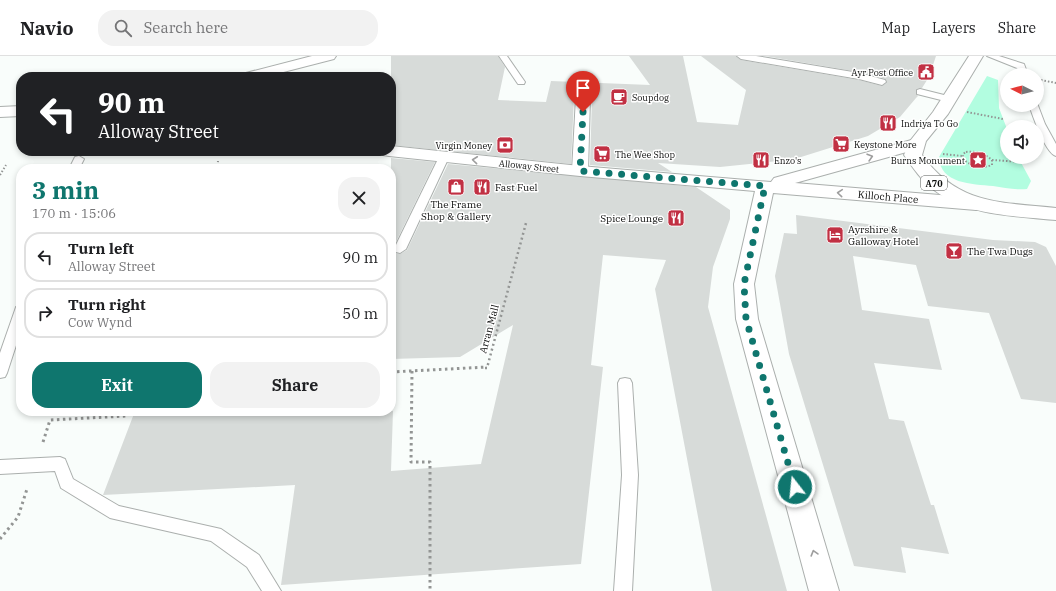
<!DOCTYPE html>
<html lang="en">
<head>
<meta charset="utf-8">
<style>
  body { margin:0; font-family:"IBM Plex Serif",serif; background:#f2f2f2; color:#202124; height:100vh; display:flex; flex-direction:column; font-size:15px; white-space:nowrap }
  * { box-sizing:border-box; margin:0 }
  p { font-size:13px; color:#757577 }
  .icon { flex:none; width:22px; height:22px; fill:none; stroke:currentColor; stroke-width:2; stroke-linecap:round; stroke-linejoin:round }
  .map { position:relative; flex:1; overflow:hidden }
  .details { position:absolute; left:16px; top:108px; width:380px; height:252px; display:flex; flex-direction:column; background:#fff; border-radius:16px; box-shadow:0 2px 6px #0003 }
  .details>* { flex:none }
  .top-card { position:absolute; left:16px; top:16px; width:380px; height:84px; border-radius:16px; box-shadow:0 2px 6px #0003; background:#202124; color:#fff; overflow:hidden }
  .needle { width:26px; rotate:276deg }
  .buttons { position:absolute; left:1000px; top:12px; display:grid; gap:8px }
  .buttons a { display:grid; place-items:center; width:44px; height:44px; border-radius:50%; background:#fff; box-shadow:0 2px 6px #0003; font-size:20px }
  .pin { position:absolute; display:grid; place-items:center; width:34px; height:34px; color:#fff; margin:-41px -17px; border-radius:50% 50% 50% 0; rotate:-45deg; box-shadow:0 0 4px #0007 }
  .pin .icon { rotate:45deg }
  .me { position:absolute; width:44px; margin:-22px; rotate:344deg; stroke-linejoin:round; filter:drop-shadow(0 0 3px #0008) }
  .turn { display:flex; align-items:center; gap:14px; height:84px; padding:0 16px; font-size:18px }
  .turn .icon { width:52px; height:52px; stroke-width:2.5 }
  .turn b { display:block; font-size:28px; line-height:34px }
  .round { display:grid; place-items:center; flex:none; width:42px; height:42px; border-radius:16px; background:#f2f2f2 }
  .headline { display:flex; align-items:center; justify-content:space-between; height:68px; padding:0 16px }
  h1 { font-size:24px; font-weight:700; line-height:30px; color:#0f766e }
  .cta { display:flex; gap:8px; margin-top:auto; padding:8px 16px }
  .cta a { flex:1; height:46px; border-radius:16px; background:#0f766e; color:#fff; font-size:16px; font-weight:700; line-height:46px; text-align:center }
  .cta a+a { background:#f2f2f2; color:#202124 }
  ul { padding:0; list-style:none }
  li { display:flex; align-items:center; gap:12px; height:50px; margin:0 8px 6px; padding:0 8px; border:2px solid #e0e0e0; border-radius:16px }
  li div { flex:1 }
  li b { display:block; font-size:15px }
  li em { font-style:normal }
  header { display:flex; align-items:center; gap:24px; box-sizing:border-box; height:56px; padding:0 20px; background:#fff; border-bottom:1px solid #e0e0e0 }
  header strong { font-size:19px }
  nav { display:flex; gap:22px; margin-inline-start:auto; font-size:14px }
  .search { width:280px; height:36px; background:#f2f2f2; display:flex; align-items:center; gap:10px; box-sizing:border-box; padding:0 14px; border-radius:16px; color:#757577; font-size:15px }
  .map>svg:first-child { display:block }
</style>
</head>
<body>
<header>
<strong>Navio</strong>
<div class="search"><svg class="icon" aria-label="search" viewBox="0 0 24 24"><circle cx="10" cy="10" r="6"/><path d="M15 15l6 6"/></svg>Search here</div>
<nav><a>Map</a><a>Layers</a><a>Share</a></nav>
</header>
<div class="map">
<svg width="1056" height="535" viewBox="0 0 1056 535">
  <rect width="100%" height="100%" fill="#f9fdfb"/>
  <!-- green -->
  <path fill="#b2fde0" d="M987 20 998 24 999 52 1007 73V101H1018L1031 125 1027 133C1016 134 1004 132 993 130 972 128 940 128 939 101Z"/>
  <!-- building -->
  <g fill="#d7dbd9">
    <polygon points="391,0 498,0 505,11 498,44 546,46 551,25 650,29 629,0 683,0 697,66 738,69 746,34 701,0 736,0 741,4 859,24 882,30 887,26 885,23 859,16 765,0 936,0 929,21 922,32 916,33 916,38 918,40 916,42 900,61 868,80 801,101 778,105 720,111 658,107 672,116 590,109 592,41 589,37 583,36 578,37 574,41 571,108 391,89"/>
    <polygon points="391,102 435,106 393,192 395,197 400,198 407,194 448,108 696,131 730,154 730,163 713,211 708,251 787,535 712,535 655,233 666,204 603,199 591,309 603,311 581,508 281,529 295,429 103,439 135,355 393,355 391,415 481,408 513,269 460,301 391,303"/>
    <polygon points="796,159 993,184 1035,186 1046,191 1056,210 1056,347 1021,343 989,257 928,250 916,209 853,200 862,254 929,263 942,314 874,307 889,363 904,365 931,449 934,449 949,498 901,491 906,517 854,510 789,298 775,220 784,177 797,178"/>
  </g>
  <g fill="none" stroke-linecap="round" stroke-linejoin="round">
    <!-- service casing -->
    <g stroke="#abafad" stroke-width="2">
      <g id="service">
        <polygon points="499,0 507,0 525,26 524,28 518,28"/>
        <polygon points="737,0 756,0 859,17 885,24 886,26 882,29 859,23 741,3"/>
        <polygon points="987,0 999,0 1024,8 1028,19 1020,19 1017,12"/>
        <polygon points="920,33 952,41 954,43 949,46 917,38 917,34"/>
        <path d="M1037 47 1045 68 1056 88V100C1045 97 1033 60 1029 49H1037Z"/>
        <polygon points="444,98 449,101 406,193 400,197 396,196 394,193 439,101"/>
        <polygon points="79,100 84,103 79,113 69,113 75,101"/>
        <polygon points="21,249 21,274 7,317 5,321 0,322 0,297 15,254 16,251"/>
        <polygon points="625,322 630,323 632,327 638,419 632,535 614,535 622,419 618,327 620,323"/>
        <polygon points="60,401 65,403 73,423 119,450 221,473 259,499 281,535 262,535 247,511 211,485 110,462 61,432 55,415 0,418 0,404"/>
      </g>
    </g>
    <!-- pedestrian casing -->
    <g stroke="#abafad" stroke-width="2">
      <polygon id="pedestrian" points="583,37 588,38 590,41 588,115 585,118 575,118 572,115 576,41 578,38"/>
    </g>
    <!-- minor casing -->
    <g stroke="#abafad" stroke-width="2">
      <g id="minor">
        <polygon points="312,0 336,0 334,3 264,21 240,21 242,18"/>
        <polygon points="21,50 21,60 0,61 0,51"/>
        <polygon points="915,83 921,84 923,88 921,92 795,127 976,142 983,144 985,148 983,152 976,154 773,137 754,228 758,263 839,535 809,535 736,263 734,228 755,135 580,120 389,100 383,99 380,95 391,95 391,90 580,110 771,126 774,122"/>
      </g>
    </g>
    <!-- primary casing -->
    <g stroke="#abafad" stroke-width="2">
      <path id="primary" d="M969 0H983L948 58 926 85 922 99C958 149 1000 146 1056 152V164C1016 160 967 160 934 134 922 125 913 112 904 99L910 85 933 56Z"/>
    </g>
    <!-- path-far2 -->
    <g stroke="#939594" stroke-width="2" stroke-dasharray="1.5 2" stroke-linecap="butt">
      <polyline points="1041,24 1056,27"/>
      <polyline points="967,56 1003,63"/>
      <path d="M966 96C976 95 984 97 992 104V109C981 113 971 110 963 103V98Z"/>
      <polyline points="943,98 962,100"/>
      <polyline points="992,104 1021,106"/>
      <polyline points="217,113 218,105"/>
      <polyline points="0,119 6,109"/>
    </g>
    <!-- path-far1 -->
    <polyline stroke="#939594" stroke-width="2.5" stroke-dasharray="2 3" stroke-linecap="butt" points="485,312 487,312 526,167"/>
    <!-- path -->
    <g stroke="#939594" stroke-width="3" stroke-dasharray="2.5 3.5" stroke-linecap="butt">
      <polyline points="412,315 411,406 430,406 430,535"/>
      <polyline points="391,316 487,311"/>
      <polyline points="43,386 50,364 126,360 127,355"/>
      <polyline points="0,483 18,461 27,433"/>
    </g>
    <!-- service -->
    <use href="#service" fill="#fff" fill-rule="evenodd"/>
    <!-- pedestrian -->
    <use href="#pedestrian" fill="#fff" fill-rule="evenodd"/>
    <!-- minor -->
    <use href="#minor" fill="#fff" fill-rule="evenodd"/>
    <!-- primary -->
    <use href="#primary" fill="#fff" fill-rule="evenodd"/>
  </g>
  <!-- one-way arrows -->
  <defs><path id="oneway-chevron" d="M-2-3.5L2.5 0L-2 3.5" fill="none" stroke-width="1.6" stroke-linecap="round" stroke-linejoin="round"/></defs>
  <g stroke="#9e9e9e">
    <use href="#oneway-chevron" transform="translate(870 101) rotate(-16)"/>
    <use href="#oneway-chevron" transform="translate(475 104) rotate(-174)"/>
    <use href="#oneway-chevron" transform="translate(840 137) rotate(-175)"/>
    <use href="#oneway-chevron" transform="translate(814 497) rotate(-106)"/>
  </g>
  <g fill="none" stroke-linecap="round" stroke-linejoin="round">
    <!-- route -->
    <polyline stroke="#0f766e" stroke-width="7" stroke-dasharray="0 12.6" points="583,56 580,115 765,130 744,228 746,263 795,431"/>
  </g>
  <!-- icons -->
  <defs>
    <g id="civic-square" transform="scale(0.9)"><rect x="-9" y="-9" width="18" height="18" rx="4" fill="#c13043" stroke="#fff"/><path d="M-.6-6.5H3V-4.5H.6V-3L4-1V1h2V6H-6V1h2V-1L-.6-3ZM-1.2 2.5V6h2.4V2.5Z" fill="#fff"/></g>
    <g id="cafe-square" transform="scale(0.9)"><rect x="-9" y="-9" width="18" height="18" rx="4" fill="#c13043" stroke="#fff"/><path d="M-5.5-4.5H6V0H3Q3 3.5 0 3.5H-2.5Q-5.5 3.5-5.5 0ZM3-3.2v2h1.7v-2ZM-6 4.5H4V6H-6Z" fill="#fff"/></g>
    <g id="restaurant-square" transform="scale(0.9)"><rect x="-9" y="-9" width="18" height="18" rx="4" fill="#c13043" stroke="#fff"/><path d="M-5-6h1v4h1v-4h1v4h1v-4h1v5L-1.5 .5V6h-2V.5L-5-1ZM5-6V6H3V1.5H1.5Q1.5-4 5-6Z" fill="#fff"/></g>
    <g id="supermarket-square" transform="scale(0.9)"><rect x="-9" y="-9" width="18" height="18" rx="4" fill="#c13043" stroke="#fff"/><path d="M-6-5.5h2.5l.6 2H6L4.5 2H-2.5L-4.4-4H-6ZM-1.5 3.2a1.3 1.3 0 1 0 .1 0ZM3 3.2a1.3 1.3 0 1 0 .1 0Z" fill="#fff"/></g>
    <g id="bank-square" transform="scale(0.9)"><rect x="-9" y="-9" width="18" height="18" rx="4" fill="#c13043" stroke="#fff"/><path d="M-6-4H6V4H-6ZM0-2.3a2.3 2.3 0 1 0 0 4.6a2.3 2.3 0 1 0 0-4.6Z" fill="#fff"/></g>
    <g id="sight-square" transform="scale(0.9)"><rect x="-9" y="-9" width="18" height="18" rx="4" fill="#c13043" stroke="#fff"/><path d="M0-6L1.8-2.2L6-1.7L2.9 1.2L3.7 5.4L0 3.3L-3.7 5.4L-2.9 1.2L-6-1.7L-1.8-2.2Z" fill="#fff"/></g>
    <g id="shop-square" transform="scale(0.9)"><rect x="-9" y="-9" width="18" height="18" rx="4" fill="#c13043" stroke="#fff"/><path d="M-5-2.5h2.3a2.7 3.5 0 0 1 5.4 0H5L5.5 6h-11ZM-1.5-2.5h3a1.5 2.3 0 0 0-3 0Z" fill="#fff"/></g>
    <g id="hotel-square" transform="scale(0.9)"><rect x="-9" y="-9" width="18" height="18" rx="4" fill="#c13043" stroke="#fff"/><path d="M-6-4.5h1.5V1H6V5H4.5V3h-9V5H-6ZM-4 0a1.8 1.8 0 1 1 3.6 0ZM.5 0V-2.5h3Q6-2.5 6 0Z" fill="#fff"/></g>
    <g id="bar-square" transform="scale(0.9)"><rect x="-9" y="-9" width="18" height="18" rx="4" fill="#c13043" stroke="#fff"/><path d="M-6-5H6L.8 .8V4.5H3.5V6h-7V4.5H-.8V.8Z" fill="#fff"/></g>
  </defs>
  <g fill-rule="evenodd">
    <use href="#civic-square" x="926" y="16"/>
    <use href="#cafe-square" x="619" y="41"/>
    <use href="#restaurant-square" x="888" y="67"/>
    <use href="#supermarket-square" x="841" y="88"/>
    <use href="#bank-square" x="505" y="89"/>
    <use href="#supermarket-square" x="602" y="98"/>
    <use href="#restaurant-square" x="761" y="104"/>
    <use href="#sight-square" x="978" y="104"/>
    <use href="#shop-square" x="456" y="131"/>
    <use href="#restaurant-square" x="482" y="131"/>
    <use href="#restaurant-square" x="676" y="162"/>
    <use href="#hotel-square" x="835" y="179"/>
    <use href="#bar-square" x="954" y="195"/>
  </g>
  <g text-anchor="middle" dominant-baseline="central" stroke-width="3" stroke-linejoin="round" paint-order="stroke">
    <!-- far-poi labels -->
    <g font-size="9" fill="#0c0d0c" stroke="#fff" text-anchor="start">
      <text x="913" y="16" text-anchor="end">Ayr Post Office</text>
      <text x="632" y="41">Soupdog</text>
      <text x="901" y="67">Indriya To Go</text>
      <text x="854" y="88">Keystone More</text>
      <text x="492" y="89" text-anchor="end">Virgin Money</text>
      <text x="615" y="98">The Wee Shop</text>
      <text x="774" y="104">Enzo's</text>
      <text x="965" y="104" text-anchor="end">Burns Monument</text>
    </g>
    <!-- far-street labels -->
    <g font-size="9" fill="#0c0d0c" stroke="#fff">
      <text transform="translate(529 110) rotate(6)">Alloway Street</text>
    </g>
    <!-- shield labels -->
    <rect fill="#fff" stroke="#555655" stroke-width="1" x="921" y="120" width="26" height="14" rx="3"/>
    <g font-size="9" font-weight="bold" fill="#0c0d0c">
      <text x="934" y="127">A70</text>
    </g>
    <!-- poi labels -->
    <g font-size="10" fill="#0c0d0c" stroke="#fff" text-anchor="start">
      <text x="495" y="131">Fast Fuel</text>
      <text x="456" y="148" text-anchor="middle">The Frame<tspan x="456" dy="12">Shop &amp; Gallery</tspan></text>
      <text x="663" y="162" text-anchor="end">Spice Lounge</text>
      <text x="848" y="173">Ayrshire &amp;<tspan x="848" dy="12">Galloway Hotel</tspan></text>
      <text x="967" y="195">The Twa Dugs</text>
    </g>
    <!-- street labels -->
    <g font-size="10" fill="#0c0d0c" stroke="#fff">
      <text transform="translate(888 141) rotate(5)">Killoch Place</text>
      <text transform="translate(489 273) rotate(-75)">Arran Mall</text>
    </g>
  </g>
</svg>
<div class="buttons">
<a><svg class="needle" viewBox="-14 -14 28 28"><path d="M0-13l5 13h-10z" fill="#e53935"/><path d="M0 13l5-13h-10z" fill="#757577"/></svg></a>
<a><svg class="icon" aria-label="sound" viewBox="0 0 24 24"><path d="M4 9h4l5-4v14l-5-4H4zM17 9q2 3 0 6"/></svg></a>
</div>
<div class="pin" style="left:583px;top:56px;background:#d93025"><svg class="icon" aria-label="arrive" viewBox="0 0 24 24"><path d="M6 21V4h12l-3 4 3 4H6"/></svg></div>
<svg class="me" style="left:795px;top:431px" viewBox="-20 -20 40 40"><circle r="17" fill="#0f766e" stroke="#fff" stroke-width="3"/><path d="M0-11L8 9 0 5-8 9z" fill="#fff"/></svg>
<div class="top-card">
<div class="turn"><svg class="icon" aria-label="left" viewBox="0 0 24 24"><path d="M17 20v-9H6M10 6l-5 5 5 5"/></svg><div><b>90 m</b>Alloway Street</div></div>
</div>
<section class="details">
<div class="headline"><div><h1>3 min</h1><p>170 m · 15:06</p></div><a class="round"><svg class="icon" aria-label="close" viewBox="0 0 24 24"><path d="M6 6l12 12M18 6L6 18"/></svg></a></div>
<ul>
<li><svg class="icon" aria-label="left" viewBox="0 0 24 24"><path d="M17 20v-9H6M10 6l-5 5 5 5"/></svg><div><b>Turn left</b><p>Alloway Street</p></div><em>90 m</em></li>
<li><svg class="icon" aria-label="right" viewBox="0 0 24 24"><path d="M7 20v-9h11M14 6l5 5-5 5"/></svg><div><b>Turn right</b><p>Cow Wynd</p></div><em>50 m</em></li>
</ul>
<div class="cta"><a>Exit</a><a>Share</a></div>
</section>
</div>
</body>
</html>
